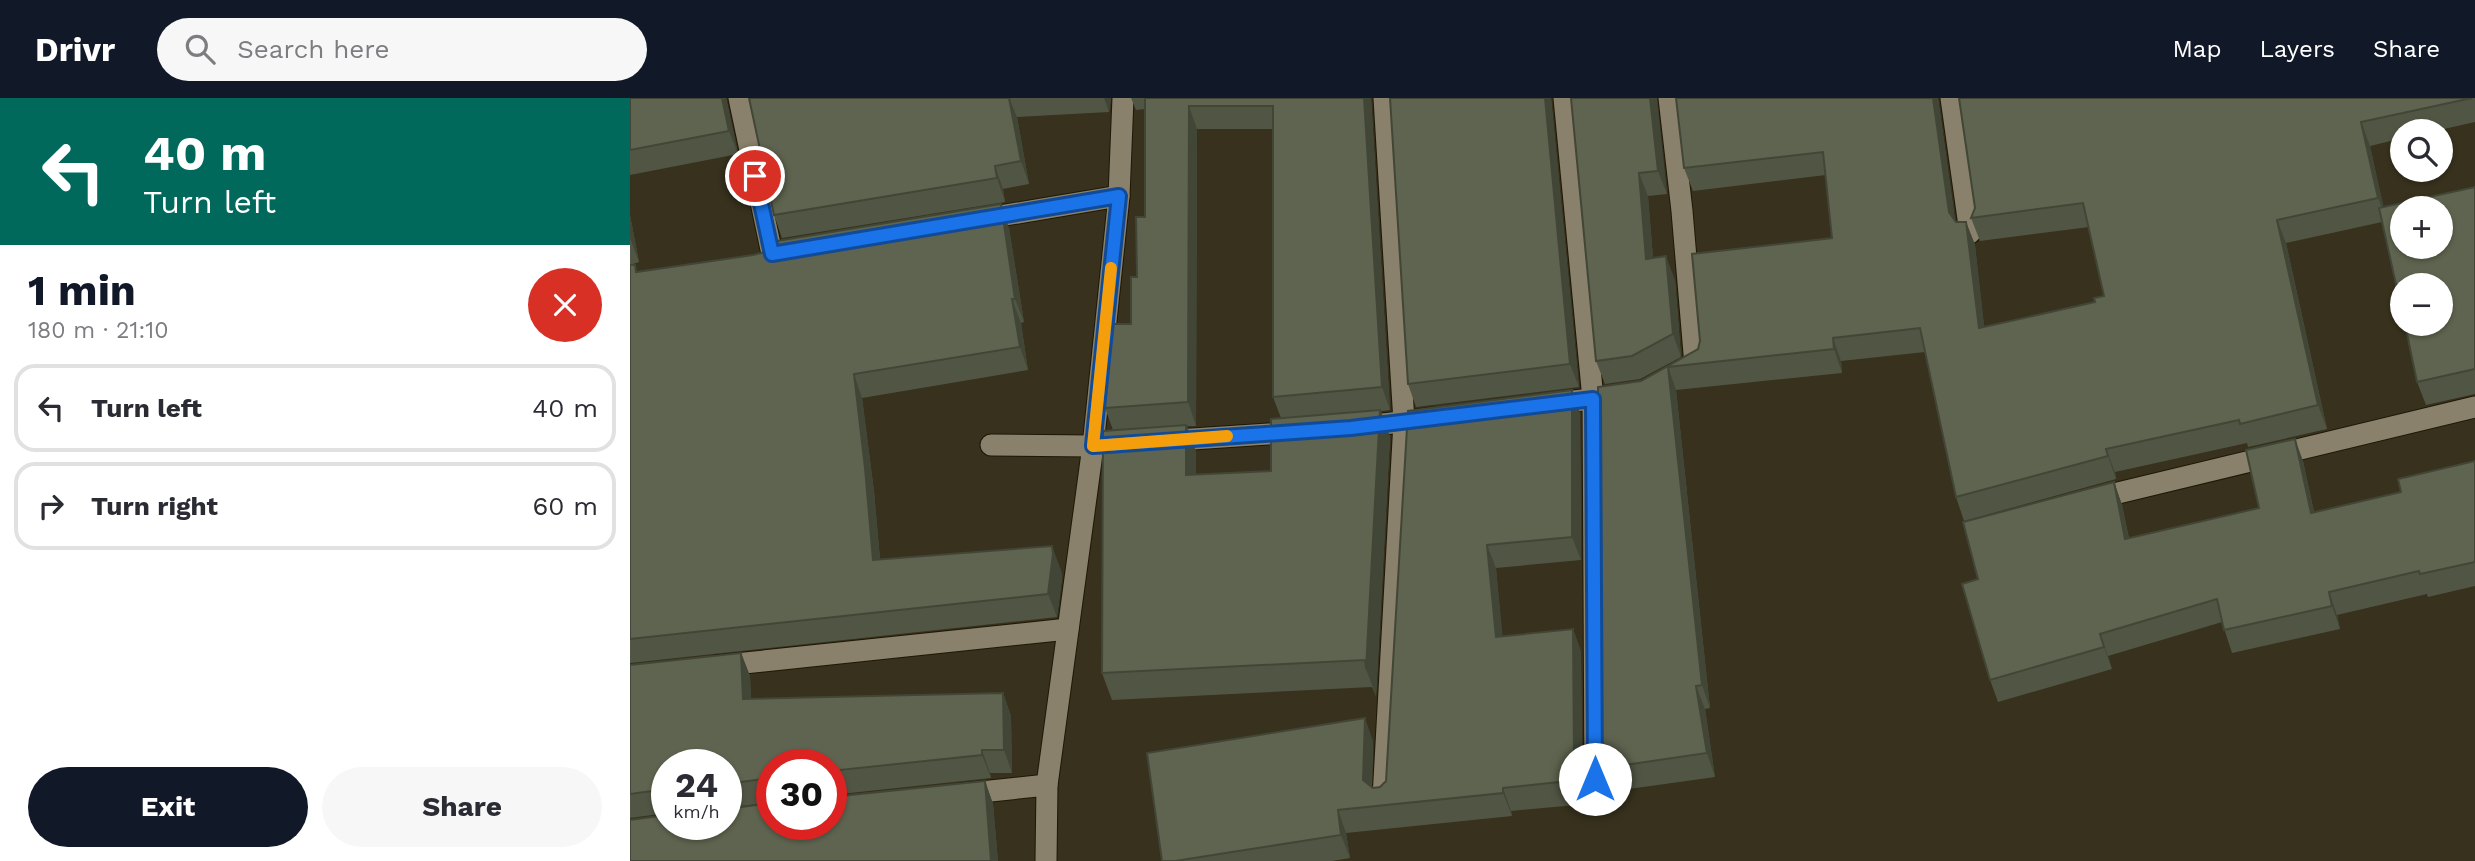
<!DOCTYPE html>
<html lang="en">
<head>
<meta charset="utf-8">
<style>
  body { margin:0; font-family:"Work Sans",sans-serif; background:#f7f7f7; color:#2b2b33; height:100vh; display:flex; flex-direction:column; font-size:26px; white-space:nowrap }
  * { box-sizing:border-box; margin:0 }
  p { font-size:23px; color:#7c7c81 }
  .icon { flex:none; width:38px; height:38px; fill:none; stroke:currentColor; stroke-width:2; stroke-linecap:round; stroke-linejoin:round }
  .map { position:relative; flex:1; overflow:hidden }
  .drawer { display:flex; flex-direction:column; background:#fff; width:630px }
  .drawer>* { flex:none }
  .guide { background:#00695c; color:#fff; overflow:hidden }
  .fabs { position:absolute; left:1760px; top:21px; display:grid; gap:14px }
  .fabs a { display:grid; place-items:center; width:63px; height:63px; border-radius:50%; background:#fff; box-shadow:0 2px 5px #0004; font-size:35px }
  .speed { position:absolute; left:21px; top:651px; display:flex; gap:14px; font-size:35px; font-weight:700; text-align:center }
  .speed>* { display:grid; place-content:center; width:91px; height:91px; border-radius:50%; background:#fff; box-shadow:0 2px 5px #0004; line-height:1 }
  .speed small { font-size:18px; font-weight:400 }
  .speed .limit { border:10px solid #d22; background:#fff; color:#111 }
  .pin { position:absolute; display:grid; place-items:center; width:60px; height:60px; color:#fff; margin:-30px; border:4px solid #fff; border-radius:50%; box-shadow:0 2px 7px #0007 }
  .me { position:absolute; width:77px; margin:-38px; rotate:0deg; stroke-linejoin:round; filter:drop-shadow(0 0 5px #0008) }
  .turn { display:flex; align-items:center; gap:24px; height:147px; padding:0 28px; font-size:32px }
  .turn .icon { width:91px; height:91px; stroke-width:2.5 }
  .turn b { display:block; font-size:49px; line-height:60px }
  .round { display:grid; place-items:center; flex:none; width:74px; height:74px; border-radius:37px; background:#f7f7f7 }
  .overview { display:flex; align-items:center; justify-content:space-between; height:119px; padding:0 28px }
  h1 { font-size:42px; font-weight:700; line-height:52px; color:#111827 }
  .primary-button { display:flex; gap:14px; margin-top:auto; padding:14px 28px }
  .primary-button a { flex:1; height:80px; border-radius:42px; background:#111827; color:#fff; font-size:28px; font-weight:700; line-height:80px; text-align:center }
  .primary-button a+a { background:#f7f7f7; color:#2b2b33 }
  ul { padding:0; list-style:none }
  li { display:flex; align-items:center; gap:21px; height:88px; margin:0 14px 10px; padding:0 14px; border:4px solid #e1e1e2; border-radius:21px }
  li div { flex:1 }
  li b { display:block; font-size:26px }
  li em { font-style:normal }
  header { display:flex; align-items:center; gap:42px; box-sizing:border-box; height:98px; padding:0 35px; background:#111827; color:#fff }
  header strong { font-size:33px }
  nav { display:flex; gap:38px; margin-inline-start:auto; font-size:24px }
  .search { width:490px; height:63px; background:#f7f7f7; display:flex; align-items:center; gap:18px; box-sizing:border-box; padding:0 24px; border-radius:38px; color:#7c7c81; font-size:26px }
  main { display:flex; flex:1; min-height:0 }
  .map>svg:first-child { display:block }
</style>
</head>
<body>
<header>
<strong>Drivr</strong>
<div class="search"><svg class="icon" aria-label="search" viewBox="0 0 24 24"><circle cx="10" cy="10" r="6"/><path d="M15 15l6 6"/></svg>Search here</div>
<nav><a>Map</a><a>Layers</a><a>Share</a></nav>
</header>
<main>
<section class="drawer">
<div class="guide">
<div class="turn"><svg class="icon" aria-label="left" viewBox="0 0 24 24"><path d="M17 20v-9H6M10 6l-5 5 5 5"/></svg><div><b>40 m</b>Turn left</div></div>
</div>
<div class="overview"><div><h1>1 min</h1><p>180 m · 21:10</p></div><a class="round" style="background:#d93025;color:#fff"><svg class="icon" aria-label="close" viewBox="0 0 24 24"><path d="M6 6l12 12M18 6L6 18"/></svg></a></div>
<ul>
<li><svg class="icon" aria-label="left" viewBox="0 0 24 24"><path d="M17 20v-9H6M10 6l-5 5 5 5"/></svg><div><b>Turn left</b></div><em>40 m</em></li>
<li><svg class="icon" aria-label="right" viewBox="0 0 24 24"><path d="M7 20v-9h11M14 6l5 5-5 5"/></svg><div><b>Turn right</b></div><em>60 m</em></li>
</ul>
<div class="primary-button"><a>Exit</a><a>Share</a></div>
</section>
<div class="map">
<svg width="1845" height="763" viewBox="0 0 1845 763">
  <rect width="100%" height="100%" fill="#37311d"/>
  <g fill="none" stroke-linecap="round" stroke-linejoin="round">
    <!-- minor casing -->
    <g stroke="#1e1806" stroke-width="23">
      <g id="minor">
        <polyline points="109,0 142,156"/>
        <polyline points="934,0 963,301 965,681"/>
        <polyline points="1039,0 1052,113 1065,267 1053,273"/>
        <polyline points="1321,0 1340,135"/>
        <polyline points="346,122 489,98"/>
        <polyline points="919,306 995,297"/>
        <polyline points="728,329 804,320"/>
        <polyline points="532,343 668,334"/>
        <polyline points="361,347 463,348 500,345"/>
        <polyline points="1459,402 1845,309"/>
        <polyline points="86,568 438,531"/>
        <polyline points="332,696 417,687"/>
        <polyline points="753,700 774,324 754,0"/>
        <polyline points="416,763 417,687 463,348 489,98 493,0"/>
      </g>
    </g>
    <!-- minor -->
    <use href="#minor" stroke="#89816b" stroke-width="21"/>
  </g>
  <!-- wall -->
  <g fill="#515644" fill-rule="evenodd">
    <polygon points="0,0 96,0 108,56 0,77"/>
    <polygon points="119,0 481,0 479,14 387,19 399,86 373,91 375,104 152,140 144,117"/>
    <path d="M501 0H741L760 312 751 313 760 339 746 598 742 589 482 602 472 575 483 332 475 310 501 226 515 119V11L506 12ZM567 31H643V299L651 320 641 373 566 376V354L557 328H566Z"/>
    <polygon points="760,0 921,0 949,289 786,309 778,286"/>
    <polygon points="1046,0 1308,0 1325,122 1326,124 1336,124 1345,147 1354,229 1465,204 1474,198 1459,129 1350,143 1341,120 1345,110 1329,0 1845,0 1845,24 1805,33 1773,33 1773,40 1740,48 1753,109 1845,89 1845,296 1796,307 1787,284 1752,124 1656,145 1697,331 1618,349 1617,345 1485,374 1486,381 1334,423 1326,399 1295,254 1211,263 1212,275 1046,292 1080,610 1075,611 1085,679 956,697 957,706 881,713 882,718 716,735 720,760 702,763 532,763 743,643 742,689 743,690 750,689 756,683 778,313 950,315 951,462 866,470 872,538 943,531 951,554 952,670 957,671 968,665 970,658 1011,283 1068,251 1202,140 1196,77 1063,93 1054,70"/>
    <polygon points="1026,2 1037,96 1018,98 1023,160 1045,182 1051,259 1010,281 975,286 966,263"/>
    <polygon points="0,117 9,164 0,167"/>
    <polygon points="379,130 394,224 391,225 398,272 232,300 244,393 250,461 431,472 432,480 427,519 0,565 0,167 8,174"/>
    <polygon points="1673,363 1684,414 1771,394 1845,363 1845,488 1798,499 1797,496 1707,517 1710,531 1602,555 1592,524 1478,558 1482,571 1368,604 1360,582 1348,481 1484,384 1492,407 1499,440 1629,410"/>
    <polygon points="111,555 120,578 121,601 373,595 381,618 382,675 360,675 361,680 201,697 201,667 142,667 142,726 355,683 363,706 368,763 0,763 37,726 141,704 96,710 96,667 37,667 37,715 0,720 0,567"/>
  </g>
  <!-- shaded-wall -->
  <g fill="#424637">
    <polygon points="92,0 96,0 108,56 99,33"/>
    <polygon points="379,0 387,19 399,86 391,63"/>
    <polygon points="474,0 481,0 479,14"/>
    <polygon points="734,0 741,0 760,312 752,289"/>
    <polygon points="915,0 921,0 949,289 940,266"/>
    <polygon points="1020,0 1027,0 1037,96 1028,73"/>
    <polygon points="1303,0 1308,0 1327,137 1319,114"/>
    <polygon points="559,8 567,31 566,328 558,304"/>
    <polygon points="1731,24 1740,48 1757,123 1748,100"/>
    <polygon points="365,68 373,91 375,104 367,80"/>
    <polygon points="1009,75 1018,98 1025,184 1016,161"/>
    <polygon points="371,106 379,130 394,224 385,201"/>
    <polygon points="0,117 9,164 0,140"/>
    <polygon points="1647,122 1656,145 1697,331 1688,307"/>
    <polygon points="1336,124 1345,147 1357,253 1349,230"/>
    <polygon points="1036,158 1045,182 1051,259 1043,236"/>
    <polygon points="382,201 391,225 398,272 390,249"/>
    <polygon points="1203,240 1211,263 1212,275 1204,251"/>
    <polygon points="1038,269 1046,292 1080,610 1072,587"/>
    <polygon points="224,276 232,300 244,393 252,485 243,462"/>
    <polygon points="942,292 950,315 951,462 942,439"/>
    <polygon points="750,312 760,339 746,598 736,571"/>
    <polygon points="556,327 566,354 566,404 556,377"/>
    <polygon points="1665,341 1673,363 1689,437 1681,415"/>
    <polygon points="1476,351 1485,374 1486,381 1478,358"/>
    <polygon points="1484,384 1492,407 1503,463 1495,441"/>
    <polygon points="857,447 866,470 875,562 866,539"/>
    <polygon points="422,448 431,472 432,480 427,519 418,496"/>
    <polygon points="1699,494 1707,517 1710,531 1702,508"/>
    <polygon points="943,531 951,554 952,674 949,674 944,659"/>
    <polygon points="1470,536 1478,558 1482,571 1474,549"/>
    <polygon points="111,555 120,578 122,624 113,601"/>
    <polygon points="1066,588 1075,611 1085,679 1077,655"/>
    <polygon points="373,595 381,618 382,675 374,652"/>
    <polygon points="735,620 743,643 741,705 733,682"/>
    <polygon points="352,652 360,675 361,680 352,657"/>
    <polygon points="947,674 956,697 957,706 948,682"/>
    <polygon points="355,683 363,706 368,763 361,763"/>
    <polygon points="873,690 881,713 882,718 873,695"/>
    <polygon points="708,712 716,735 720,760 711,737"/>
  </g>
  <!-- building -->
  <g fill="#5e644f" stroke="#424637" stroke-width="2" fill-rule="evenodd">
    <polygon points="0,0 92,0 99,33 0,52"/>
    <polygon points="119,0 379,0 391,63 365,68 367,80 144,117"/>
    <polygon points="515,0 734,0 752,289 643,299 643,8 559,8 558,304 475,310 475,255 478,226 501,226 501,179 507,179 506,119 515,119"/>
    <polygon points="760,0 915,0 940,266 778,286"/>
    <polygon points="941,0 1020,0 1028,73 1009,75 1016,161 1036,158 1043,236 1002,258 966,263"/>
    <polygon points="1046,0 1303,0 1319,114 1326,124 1336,124 1349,230 1465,204 1464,200 1474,198 1453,105 1341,120 1345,110 1329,0 1842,0 1731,24 1748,100 1647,122 1688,307 1610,326 1609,322 1476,351 1478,358 1326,399 1290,230 1203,240 1204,251 1038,269 1072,587 1066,588 1077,655 947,674 948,682 873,690 873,695 708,712 711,737 545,763 532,763 517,655 735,620 733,682 743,690 750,689 756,683 778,313 942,292 942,439 857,447 866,539 943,531 944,659 946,665 951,670 957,671 968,665 970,658 970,528 968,289 1011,283 1068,251 1070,243 1062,156 1202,140 1193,54 1054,70"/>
    <path d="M1845 89V271L1787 284 1775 226H1811V187H1773V218L1749 110ZM1773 110H1811V149H1773Z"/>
    <polygon points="371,106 385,201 382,201 390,249 224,276 235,370 243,462 422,448 423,456 418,496 0,541 0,167 5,167 6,174 123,157 143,152 141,144"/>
    <polygon points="750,312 736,571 735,562 472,575 473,333 556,327 556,377 641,373 641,321"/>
    <polygon points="1665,341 1681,415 1771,394 1768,381 1845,363 1845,464 1790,476 1789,473 1699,494 1702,508 1594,532 1587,501 1470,536 1474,549 1360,582 1332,486 1348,481 1333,424 1484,384 1495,441 1629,410 1616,352"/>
    <polygon points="111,555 113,601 373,595 374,652 352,652 352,657 201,673 201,667 142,667 142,685 133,681 96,686 96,667 37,667 37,691 0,696 0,567"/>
    <polygon points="355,683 361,763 0,763 0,722 37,717 37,726 96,726 96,711 141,705 142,703 142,726 201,726 201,699"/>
  </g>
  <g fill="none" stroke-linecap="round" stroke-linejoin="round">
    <!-- route casing -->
    <g stroke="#114b97" stroke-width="18">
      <polyline id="route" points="125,78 142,156 489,98 463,348 721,330 963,301 965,681"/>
    </g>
    <!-- route -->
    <use href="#route" stroke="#1a73e8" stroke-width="12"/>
    <!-- slow -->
    <polyline stroke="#f59e0b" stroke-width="12" points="481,170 463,348 597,338"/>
  </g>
</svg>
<div class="fabs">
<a><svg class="icon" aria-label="search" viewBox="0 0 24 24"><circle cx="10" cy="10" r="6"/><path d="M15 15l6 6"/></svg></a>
<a>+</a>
<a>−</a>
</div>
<div class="speed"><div>24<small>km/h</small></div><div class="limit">30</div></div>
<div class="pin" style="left:125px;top:78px;background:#d93025"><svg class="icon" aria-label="arrive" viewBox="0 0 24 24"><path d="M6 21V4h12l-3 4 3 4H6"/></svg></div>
<svg class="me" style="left:965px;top:681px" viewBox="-20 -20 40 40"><circle r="19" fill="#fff"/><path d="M0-13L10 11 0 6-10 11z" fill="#1a73e8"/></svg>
</div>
</main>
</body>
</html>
